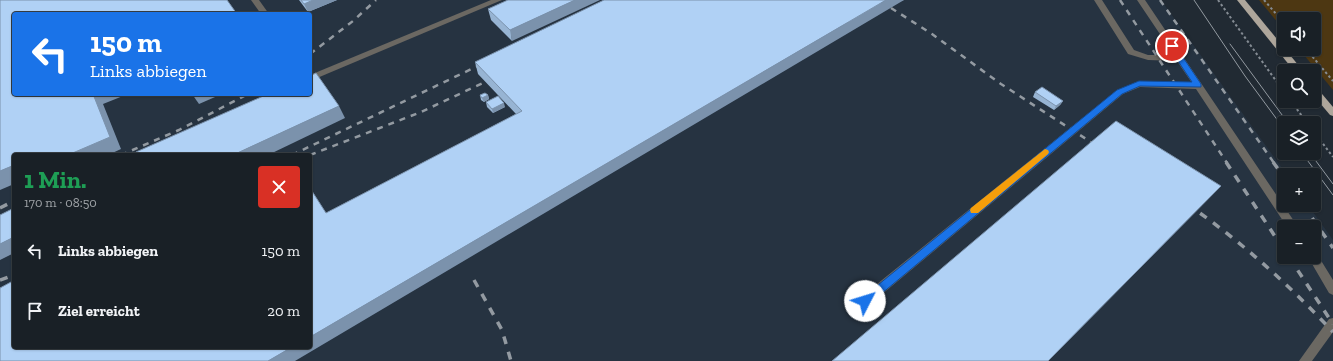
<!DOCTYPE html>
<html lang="de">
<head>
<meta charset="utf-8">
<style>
  body { margin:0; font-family:"Zilla Slab",serif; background:#22282e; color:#f1f3f6; height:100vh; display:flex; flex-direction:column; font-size:15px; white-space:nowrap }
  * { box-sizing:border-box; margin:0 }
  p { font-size:13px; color:#9fa3a7 }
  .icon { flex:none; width:22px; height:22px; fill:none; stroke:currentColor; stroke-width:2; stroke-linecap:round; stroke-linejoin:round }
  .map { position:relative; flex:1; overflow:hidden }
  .drawer { position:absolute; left:12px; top:153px; width:300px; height:196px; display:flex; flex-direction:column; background:#192026; border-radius:4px; box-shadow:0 1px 3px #0004,0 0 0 1px #373e43 }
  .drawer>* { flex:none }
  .banner { position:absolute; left:12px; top:12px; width:300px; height:84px; border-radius:4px; box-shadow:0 1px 3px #0004,0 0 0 1px #373e43; background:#1a73e8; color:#fff; overflow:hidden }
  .tools { position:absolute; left:1277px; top:12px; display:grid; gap:8px }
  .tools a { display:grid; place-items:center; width:44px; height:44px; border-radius:4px; background:#192026; box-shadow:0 1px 3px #0004,0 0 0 1px #373e43; font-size:20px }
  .pin { position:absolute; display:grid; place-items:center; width:34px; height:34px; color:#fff; margin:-17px; border:2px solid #fff; border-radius:50%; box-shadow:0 1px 4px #0007 }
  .me { position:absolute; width:44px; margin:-22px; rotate:50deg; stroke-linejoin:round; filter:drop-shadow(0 0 3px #0008) }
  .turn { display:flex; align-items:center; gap:14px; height:84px; padding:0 12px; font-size:18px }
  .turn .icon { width:52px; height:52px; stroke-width:2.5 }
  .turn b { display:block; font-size:28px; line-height:34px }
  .round { display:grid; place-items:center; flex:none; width:42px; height:42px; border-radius:4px; background:#22282e }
  .head { display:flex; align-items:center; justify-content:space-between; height:68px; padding:0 12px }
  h1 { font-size:24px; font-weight:700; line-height:30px; color:#1e9e55 }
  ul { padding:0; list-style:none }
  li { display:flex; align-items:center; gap:12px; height:60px; padding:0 12px }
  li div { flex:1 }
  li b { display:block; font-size:15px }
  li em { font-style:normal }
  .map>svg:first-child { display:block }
</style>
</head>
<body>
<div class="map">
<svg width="1333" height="361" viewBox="0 0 1333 361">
  <rect width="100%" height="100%" fill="#212a33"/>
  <!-- built -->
  <path fill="#263341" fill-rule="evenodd" d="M0 0H1161L1287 175H1284V205H1308L1333 240V361H0ZM14 14H310V94H14ZM14 155H310V347H14ZM1284 227H1314V257H1284Z"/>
  <!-- green -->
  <polygon fill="#4d3712" points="1259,0 1333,0 1333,90 1299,49 1314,49 1314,19 1284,19 1284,30"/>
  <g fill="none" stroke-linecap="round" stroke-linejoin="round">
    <!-- path -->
    <g stroke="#858c94" stroke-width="2" stroke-dasharray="2.5 2.5" stroke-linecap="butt">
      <polyline points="1218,0 1284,92"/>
      <polyline points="1264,0 1284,23"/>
      <polyline points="1306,49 1333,81"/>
      <polyline points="1291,101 1307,123"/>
      <polyline points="1314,132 1333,157"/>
    </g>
    <!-- lane -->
    <g fill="#6b6862" fill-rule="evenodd">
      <polygon points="251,0 259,0 269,14 261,14"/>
      <polygon points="491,0 502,0 310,81 310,75"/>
      <polygon points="1094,0 1102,0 1134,50 1148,55 1174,55 1137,0 1145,0 1298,227 1287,227 1196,89 1140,87 1123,94 869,305 865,306 861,305 859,301 861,297 1117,90 1139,81 1192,83 1177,61 1148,60 1128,54"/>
      <polygon points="1314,253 1317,254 1333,280 1333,295 1329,293 1308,257 1314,257"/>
      <polygon points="1333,318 1333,332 1312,361 1299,361 1329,319"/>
    </g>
    <!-- primary -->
    <g fill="#aea69b" fill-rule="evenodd">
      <polygon points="1237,0 1245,0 1303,71 1294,71"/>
      <polygon points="1314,87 1317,88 1333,107 1333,116 1330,115 1314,96"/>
    </g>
    <!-- tram -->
    <g stroke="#939aa1" stroke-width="1">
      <polyline points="1194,0 1245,76 1284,129"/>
      <polyline points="1230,44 1288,123"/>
      <polyline points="1302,153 1333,195"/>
      <polyline points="1310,153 1333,184"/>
    </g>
    <!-- rail-far1 -->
    <g stroke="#939aa1" stroke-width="2.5" stroke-dasharray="6 6" stroke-linecap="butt">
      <polyline points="1120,0 1227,163"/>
      <polyline points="1160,0 1274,163"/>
      <polyline points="891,8 932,34 1001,84 1100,148"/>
      <polyline points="310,54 353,21 376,0"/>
      <polyline points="121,155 179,130 248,94"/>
      <polyline points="292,155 486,62"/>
      <polyline points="310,155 421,112 485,82"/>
    </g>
    <!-- rail -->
    <g stroke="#939aa1" stroke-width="3.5" stroke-dasharray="8 8" stroke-linecap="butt">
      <polyline points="1226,162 1284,250"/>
      <polyline points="1273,162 1284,177"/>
      <path d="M1187 204C1241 241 1288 284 1333 332"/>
      <polyline points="1303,205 1333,248"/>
      <polyline points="0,208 14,201"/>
      <polyline points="1289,257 1333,324"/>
      <polyline points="0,280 14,275"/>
      <polyline points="474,280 502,330 511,361"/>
    </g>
  </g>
  <!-- wall -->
  <g fill="#97b4d3">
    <polygon points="299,0 337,0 308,12"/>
    <polygon points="508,0 512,41 491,20 488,9"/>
    <polygon points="904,0 0,361 14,347 326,213 516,114 478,74 475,62"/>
    <polygon points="1035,92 1063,101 1060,105 1054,110 1033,97"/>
    <polygon points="480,95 488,95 489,99 484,102 481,100"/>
    <polygon points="486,102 505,107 493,113 487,107"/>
  </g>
  <!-- shaded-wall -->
  <g fill="#7b92ac">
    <polygon points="313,0 337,0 308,12 304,4"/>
    <polygon points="575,0 600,0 512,41 510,30"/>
    <polygon points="886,0 904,0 295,361 268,361 292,347 310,347 310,337"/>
    <polygon points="93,94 128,94 103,104 121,149 108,155 68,155"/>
    <polygon points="192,94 222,94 199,104"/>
    <polygon points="488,95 489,99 484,102 482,98"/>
    <polygon points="1063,101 1060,105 1054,110 1056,106"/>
    <polygon points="504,103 505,107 493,113 492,109"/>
    <polygon points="339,106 345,118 268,155 233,155"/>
    <polygon points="12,166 14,168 14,184 0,190 0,171"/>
    <polygon points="14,237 14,253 0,260 0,244"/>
    <polygon points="11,282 14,284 14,292"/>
  </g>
  <!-- building -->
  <g fill="#b0d1f5" stroke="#7b92ac">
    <polygon points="0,0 227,0 237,14 14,14 14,94 93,94 110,137 68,155 14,155 14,173 12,166 0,171"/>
    <polygon points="301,0 313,0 304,4"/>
    <polygon points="508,0 575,0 510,30 488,9"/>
    <polygon points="604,0 886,0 310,337 310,188 326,213 522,111 475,62"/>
    <polygon points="316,73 339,106 233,155 137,155 136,152 268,94 310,94 310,76"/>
    <polygon points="1042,87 1063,101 1056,106 1035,92"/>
    <polygon points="485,93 488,95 482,98 480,95"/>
    <polygon points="498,96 504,103 492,109 486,102"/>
    <polygon points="1116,121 1221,186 1048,361 832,361"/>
    <polygon points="14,208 14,237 0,244 0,215"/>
    <polygon points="11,282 14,292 14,347 292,347 268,361 0,361 0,288"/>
  </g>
  <!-- route -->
  <polygon fill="#1a73e8" stroke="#114b97" points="1169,44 1174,44 1201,84 1201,87 1140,86 1122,94 869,304 865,305 862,304 860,301 862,298 1117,90 1139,81 1192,82 1168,46"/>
  <!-- slow -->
  <polygon fill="#f59e0b" points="1045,149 1048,150 1049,152 1048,154 978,213 971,213 970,210 971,208"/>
</svg>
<div class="tools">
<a><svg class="icon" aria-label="sound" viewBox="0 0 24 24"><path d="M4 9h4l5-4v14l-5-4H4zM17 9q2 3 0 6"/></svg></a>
<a><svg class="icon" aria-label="search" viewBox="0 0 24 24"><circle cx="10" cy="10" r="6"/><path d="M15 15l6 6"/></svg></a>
<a><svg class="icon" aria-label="layers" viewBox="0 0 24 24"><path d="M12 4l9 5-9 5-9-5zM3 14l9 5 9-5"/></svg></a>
<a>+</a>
<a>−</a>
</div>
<div class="pin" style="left:1172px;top:46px;background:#d93025"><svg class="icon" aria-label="arrive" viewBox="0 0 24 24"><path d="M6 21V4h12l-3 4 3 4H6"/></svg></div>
<svg class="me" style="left:865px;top:301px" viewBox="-20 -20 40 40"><circle r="19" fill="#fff"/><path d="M0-13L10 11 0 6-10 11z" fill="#1a73e8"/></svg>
<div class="banner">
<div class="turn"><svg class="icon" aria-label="left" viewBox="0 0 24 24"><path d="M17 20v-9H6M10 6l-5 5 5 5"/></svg><div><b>150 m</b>Links abbiegen</div></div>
</div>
<section class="drawer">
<div class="head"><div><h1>1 Min.</h1><p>170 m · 08:50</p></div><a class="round" style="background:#d93025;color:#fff"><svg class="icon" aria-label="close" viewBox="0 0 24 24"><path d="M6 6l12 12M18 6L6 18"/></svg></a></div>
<ul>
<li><svg class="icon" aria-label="left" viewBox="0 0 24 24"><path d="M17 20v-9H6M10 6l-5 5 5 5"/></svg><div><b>Links abbiegen</b></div><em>150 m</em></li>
<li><svg class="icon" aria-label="arrive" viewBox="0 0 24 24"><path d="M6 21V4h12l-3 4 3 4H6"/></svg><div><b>Ziel erreicht</b></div><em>20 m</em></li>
</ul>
</section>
</div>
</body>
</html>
